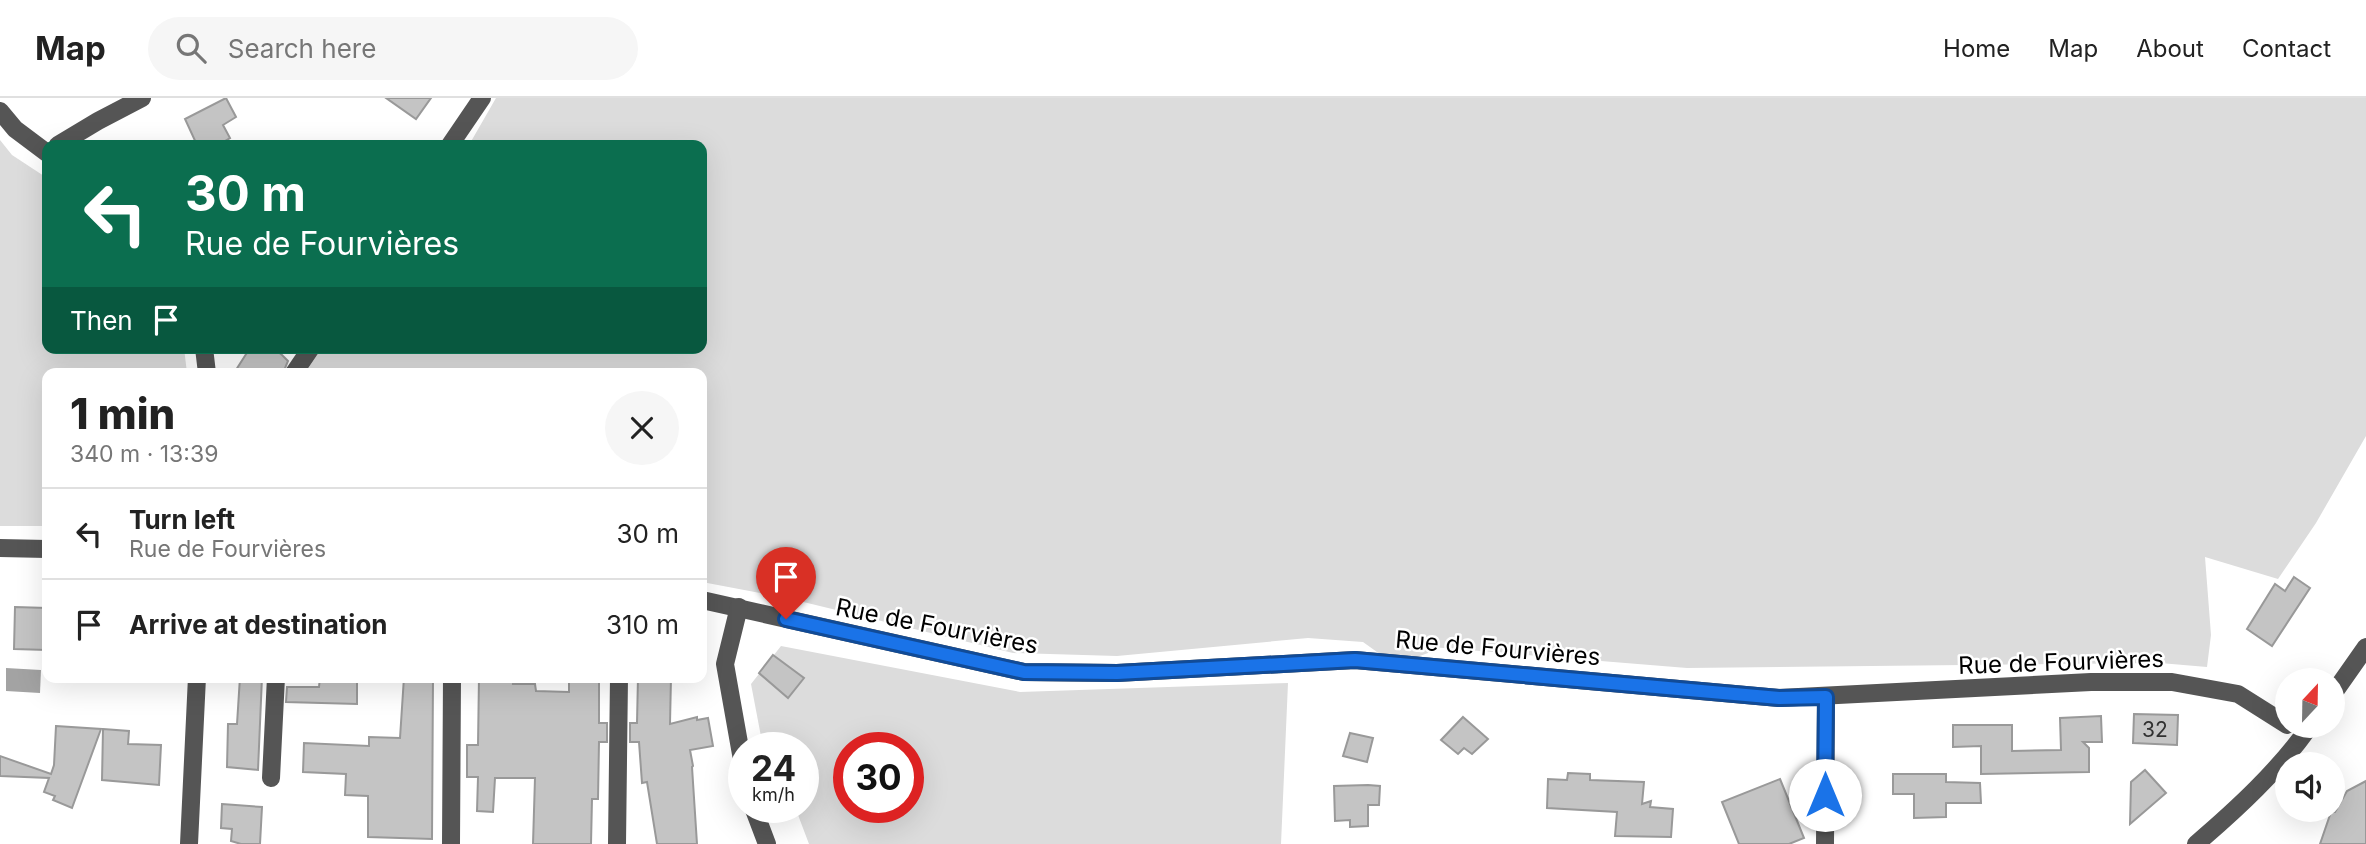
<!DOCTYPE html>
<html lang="en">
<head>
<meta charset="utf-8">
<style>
  body { margin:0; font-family:Inter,sans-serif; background:#f6f6f6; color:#222; height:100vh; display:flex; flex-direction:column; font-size:26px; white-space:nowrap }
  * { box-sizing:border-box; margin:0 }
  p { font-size:23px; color:#767676 }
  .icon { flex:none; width:38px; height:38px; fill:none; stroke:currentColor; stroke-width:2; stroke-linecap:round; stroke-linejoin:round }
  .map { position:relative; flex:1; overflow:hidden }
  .details { position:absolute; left:42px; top:270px; width:665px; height:315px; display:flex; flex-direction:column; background:#fff; border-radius:14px; box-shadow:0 7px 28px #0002 }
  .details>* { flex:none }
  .banner { position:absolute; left:42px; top:42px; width:665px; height:214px; border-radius:14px; box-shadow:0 7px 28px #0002; background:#0b6e4f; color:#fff; overflow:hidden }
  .needle { width:46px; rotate:22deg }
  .tools { position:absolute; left:2275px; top:570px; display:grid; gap:14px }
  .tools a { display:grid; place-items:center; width:70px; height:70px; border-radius:50%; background:#fff; box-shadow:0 7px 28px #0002; font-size:35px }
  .speed { position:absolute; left:728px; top:634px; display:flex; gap:14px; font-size:35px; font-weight:700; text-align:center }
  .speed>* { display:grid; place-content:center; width:91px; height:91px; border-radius:50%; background:#fff; box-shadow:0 7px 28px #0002; line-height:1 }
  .speed small { font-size:18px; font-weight:400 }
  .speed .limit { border:10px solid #d22; background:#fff; color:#111 }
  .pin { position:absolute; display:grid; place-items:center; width:60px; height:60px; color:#fff; margin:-72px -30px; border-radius:50% 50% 50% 0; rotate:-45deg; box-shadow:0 0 7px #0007 }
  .pin .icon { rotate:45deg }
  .me { position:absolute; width:77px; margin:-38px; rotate:0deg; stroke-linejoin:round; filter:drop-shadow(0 0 5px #0008) }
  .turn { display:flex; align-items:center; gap:24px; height:147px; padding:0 28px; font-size:32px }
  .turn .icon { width:91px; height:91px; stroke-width:2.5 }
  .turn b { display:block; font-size:49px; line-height:60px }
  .then { display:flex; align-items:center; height:66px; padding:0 28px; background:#0003; gap:14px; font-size:26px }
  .round { display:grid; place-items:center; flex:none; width:74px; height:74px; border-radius:37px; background:#f6f6f6 }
  .summary { display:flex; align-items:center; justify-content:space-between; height:119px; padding:0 28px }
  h1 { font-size:42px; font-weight:800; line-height:52px }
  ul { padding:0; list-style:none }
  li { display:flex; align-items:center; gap:21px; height:91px; padding:0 28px; border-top:2px solid #e0e0e0 }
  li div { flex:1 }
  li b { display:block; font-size:26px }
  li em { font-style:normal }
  header { display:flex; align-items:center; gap:42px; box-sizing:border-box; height:98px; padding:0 35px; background:#fff; border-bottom:2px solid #e0e0e0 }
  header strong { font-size:33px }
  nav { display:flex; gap:38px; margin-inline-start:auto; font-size:24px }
  .search { width:490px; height:63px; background:#f6f6f6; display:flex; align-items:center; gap:18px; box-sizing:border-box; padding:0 24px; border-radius:38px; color:#767676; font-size:26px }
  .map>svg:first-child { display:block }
</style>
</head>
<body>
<header>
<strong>Map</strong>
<div class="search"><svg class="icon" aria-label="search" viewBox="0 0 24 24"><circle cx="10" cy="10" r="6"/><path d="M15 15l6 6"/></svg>Search here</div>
<nav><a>Home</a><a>Map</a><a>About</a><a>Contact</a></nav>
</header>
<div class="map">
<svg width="2366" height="746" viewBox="0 0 2366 746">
  <rect width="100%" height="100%" fill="#fff"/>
  <!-- green -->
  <g fill="#dcdcdc" fill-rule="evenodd">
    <polygon points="496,0 2366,0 2366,338 2316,425 2278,481 2205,459 2211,537 2207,569 2160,565 1687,570 1431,549 1428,555 1414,560 1384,559 1363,544 1308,540 1117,558 1013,555 787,500 702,484 702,275 305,275 322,250 702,250 702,47 469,47"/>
    <polygon points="0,42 12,57 47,80 47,250 184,250 187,275 47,275 47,428 0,428"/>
    <path d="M781 548 1020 594 1288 585 1281 746H809L795 709H803V649H763L751 586ZM849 649H908V709H849Z"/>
  </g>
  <!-- water -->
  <polygon fill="#a3a3a3" points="6,570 41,572 40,595 6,593"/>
  <!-- building -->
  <g fill="#c4c4c4" stroke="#999" stroke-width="2">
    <polygon points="226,0 236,19 223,27 230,40 218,47 197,47 185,21"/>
    <polygon points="386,0 431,0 416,21"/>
    <polygon points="250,250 273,250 282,257 288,263 283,275 234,275"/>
    <polygon points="2294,479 2310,490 2272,548 2247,531 2275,486 2285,493"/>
    <polygon points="15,509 47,510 47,552 14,551"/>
    <polygon points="773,557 804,580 788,600 759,575"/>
    <polygon points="240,579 262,579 258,672 227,669 228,626 237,626"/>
    <polygon points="320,579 357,579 357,606 286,604 287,589 319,589"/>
    <polygon points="404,579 433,579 432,741 368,739 368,698 345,697 346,676 303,674 304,645 369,648 369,639 400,640"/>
    <polygon points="479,579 514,579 513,586 535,586 536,593 569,594 569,579 599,579 599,625 607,625 607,644 599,644 598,701 592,701 591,746 533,746 535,680 495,680 493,714 477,713 478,679 467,679 467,647 478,647"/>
    <polygon points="638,579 671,579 670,626 697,619 697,622 708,620 713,648 690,652 693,668 692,669 697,746 657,746 647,684 642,685 639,644 630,644 630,625 637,625"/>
    <polygon points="2134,616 2178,617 2177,647 2133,645"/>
    <polygon points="2101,618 2102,644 2083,644 2089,650 2089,674 1981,676 1981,648 1953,649 1953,627 2012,627 2012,653 2061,652 2060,620"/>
    <polygon points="1463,619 1488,641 1472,656 1464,650 1458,656 1441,642"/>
    <polygon points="56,628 101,631 72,710 53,702 55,698 44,694 49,680 0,678 0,658 51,676 54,667"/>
    <polygon points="103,631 129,633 128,646 161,647 159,687 102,682"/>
    <polygon points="1350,635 1373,640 1367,664 1343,658"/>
    <polygon points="2145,672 2166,695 2130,726 2131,684"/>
    <polygon points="1568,675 1590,676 1590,682 1644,684 1642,706 1651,703 1650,709 1673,711 1671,739 1615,738 1617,714 1547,710 1548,681 1567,682"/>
    <polygon points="1893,676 1946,676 1946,684 1980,685 1981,705 1946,705 1946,719 1914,720 1914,696 1893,696"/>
    <polygon points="1780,681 1804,740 1789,746 1739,746 1722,704"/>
    <polygon points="2366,683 2366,746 2320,746 2331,714 2335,714 2347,693"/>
    <polygon points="1368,687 1380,688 1379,707 1368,707 1368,728 1350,729 1350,722 1335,723 1334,688"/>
    <polygon points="222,706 262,709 260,746 241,746 231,743 232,731 221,730"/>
  </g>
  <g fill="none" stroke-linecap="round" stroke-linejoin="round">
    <!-- minor -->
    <g stroke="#555" stroke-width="18">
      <polyline points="0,13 15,31 47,55"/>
      <polyline points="58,47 98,23 142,0"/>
      <polyline points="450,47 482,0"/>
      <polyline points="204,250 207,275"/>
      <polyline points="294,275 311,250"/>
      <polyline points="0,450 47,451"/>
      <polyline points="702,502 1024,574 1117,575 1355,562 1779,600 2091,584 2172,584 2238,596 2287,627"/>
      <polyline points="739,509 725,566 744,673"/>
      <polyline points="2333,596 2366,549"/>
      <polyline points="271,680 276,579"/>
      <polyline points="753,709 767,746"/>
      <polyline points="189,746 197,579"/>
      <polyline points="451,746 452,579"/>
      <polyline points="617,746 619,579"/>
      <polyline points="1825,746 1826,599"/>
      <path d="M2196 746C2238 710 2278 673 2310 628"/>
    </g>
  </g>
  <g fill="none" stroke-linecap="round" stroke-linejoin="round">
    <!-- route casing -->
    <g stroke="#114b97" stroke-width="18">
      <polyline id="route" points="786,521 1024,574 1117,575 1355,562 1779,600 1826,599 1825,697"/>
    </g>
    <!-- route -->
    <use href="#route" stroke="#1a73e8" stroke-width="12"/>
  </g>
  <g text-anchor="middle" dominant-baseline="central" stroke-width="5" stroke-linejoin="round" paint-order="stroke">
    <!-- number labels -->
    <g font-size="21" fill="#313131">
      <text x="2155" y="631">32</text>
    </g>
    <!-- street labels -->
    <g font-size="24" fill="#000" stroke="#fff">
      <text transform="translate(937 528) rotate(11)">Rue de Fourvières</text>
      <text transform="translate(1498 550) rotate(5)">Rue de Fourvières</text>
      <text transform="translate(2061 564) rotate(-2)">Rue de Fourvières</text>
    </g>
  </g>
</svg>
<div class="tools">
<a><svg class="needle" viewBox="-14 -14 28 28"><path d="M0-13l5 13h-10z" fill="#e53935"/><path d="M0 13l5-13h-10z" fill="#767676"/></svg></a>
<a><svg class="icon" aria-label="sound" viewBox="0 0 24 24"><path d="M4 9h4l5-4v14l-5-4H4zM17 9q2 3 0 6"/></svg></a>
</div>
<div class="speed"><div>24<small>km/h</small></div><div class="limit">30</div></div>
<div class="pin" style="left:786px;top:521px;background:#d93025"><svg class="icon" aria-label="arrive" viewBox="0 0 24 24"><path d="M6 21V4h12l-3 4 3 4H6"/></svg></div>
<svg class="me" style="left:1825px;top:697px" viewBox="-20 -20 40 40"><circle r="19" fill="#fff"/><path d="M0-13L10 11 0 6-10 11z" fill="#1a73e8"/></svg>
<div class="banner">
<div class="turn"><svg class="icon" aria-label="left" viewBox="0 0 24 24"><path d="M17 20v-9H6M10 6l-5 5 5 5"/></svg><div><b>30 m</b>Rue de Fourvières</div></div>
<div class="then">Then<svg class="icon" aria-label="arrive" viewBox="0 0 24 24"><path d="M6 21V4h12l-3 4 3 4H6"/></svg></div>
</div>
<section class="details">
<div class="summary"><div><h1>1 min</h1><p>340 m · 13:39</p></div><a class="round"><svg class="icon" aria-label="close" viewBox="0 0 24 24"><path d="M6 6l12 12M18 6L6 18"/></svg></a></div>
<ul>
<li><svg class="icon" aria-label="left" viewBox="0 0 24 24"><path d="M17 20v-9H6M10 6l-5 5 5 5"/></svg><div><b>Turn left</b><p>Rue de Fourvières</p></div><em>30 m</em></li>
<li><svg class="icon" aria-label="arrive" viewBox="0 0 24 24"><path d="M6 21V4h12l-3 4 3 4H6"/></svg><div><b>Arrive at destination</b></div><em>310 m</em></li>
</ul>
</section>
</div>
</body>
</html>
